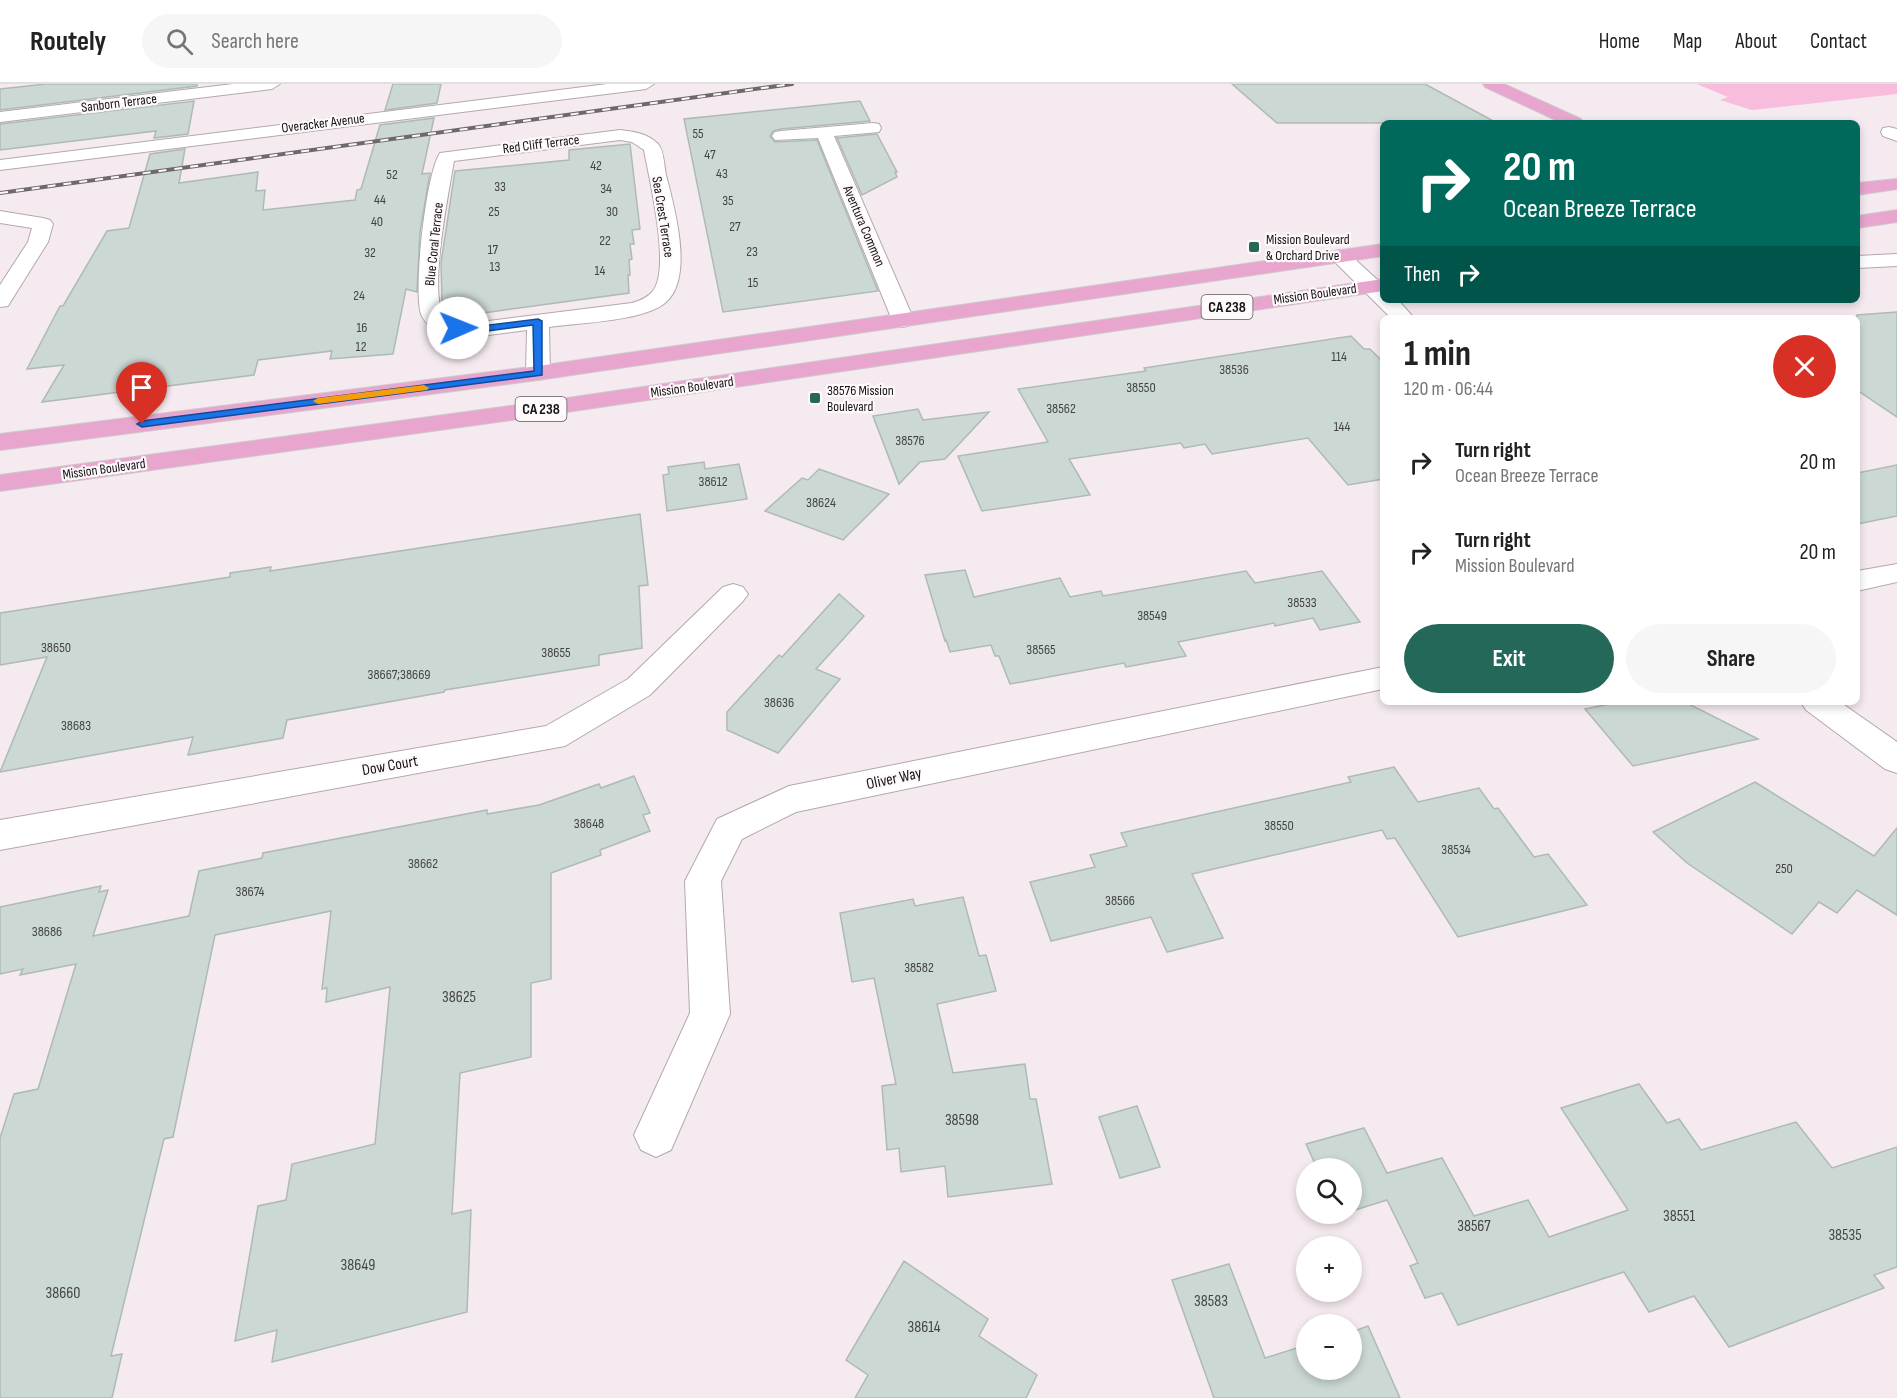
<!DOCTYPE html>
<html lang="en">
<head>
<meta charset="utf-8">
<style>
  body { margin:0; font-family:"Sofia Sans Condensed",sans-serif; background:#f6f6f6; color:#222; height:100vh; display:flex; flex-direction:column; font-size:22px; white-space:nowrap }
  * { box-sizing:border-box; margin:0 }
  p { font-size:20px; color:#767676 }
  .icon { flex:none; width:33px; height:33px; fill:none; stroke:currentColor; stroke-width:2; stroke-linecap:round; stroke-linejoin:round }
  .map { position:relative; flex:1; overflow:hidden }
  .details { position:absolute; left:1380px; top:231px; width:480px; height:390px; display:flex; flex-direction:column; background:#fff; border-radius:9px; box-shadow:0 3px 9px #0003 }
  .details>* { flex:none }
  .guide { position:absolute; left:1380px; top:36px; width:480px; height:183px; border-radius:9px; box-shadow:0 3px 9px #0003; background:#00695c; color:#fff; overflow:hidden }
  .fabs { position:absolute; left:1296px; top:1074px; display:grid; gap:12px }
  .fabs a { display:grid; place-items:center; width:66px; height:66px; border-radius:50%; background:#fff; box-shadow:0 3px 9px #0003; font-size:30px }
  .pin { position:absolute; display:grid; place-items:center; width:51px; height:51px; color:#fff; margin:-62px -26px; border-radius:50% 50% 50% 0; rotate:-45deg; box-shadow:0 0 6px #0007 }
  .pin .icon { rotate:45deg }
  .me { position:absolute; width:66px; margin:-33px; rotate:89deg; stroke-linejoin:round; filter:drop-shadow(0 0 4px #0008) }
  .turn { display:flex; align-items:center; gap:21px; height:126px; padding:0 24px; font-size:27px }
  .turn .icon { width:78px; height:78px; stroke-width:2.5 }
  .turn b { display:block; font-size:42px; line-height:51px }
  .then { display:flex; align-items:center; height:57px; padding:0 24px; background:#0003; gap:12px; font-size:22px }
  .round { display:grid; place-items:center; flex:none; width:63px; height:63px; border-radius:32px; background:#f6f6f6 }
  .head { display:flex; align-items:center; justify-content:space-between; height:102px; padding:0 24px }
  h1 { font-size:36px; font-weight:700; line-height:45px }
  .cta { display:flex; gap:12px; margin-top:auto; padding:12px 24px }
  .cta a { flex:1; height:69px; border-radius:36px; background:#24685a; color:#fff; font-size:24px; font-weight:700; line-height:69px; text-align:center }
  .cta a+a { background:#f6f6f6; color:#222 }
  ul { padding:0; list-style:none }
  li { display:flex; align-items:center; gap:18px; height:90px; padding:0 24px }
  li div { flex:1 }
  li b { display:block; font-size:22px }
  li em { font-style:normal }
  header { display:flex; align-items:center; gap:36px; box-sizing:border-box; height:84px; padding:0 30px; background:#fff; border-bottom:2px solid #e0e0e0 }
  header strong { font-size:28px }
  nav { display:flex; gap:33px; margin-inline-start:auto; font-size:21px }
  .search { width:420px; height:54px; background:#f6f6f6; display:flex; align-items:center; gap:15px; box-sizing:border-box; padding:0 21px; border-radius:33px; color:#767676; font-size:22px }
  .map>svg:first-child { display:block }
</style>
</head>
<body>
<header>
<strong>Routely</strong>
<div class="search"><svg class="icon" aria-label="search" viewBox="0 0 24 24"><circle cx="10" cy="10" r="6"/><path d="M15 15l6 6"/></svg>Search here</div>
<nav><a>Home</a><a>Map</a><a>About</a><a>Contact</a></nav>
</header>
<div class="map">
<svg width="1897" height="1314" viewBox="0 0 1897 1314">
  <rect width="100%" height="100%" fill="#f5eaf0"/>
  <!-- green -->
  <polygon fill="#f8bcdd" points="1697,0 1897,0 1897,10 1752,26 1720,16 1728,13"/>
  <!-- building -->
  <g fill="#cbd8d4" stroke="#aebab6" stroke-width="1.5">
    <polygon points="46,0 197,0 197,2 0,26 0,5"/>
    <polygon points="393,0 441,0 437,19 385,26"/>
    <polygon points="1232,0 1425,0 1497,39 1277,39"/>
    <polygon points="194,17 188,50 154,54 156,47 0,66 0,40"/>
    <polygon points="860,17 870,37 781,45 773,47 770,52 775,58 817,56 878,207 723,228 684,35"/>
    <polygon points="434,34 422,90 430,89 420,148 417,208 406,205 393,270 330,275 332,267 258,276 254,291 42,318 64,281 27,285 60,222 63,222 107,147 129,144 150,70 185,65 179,99 258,88 256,107 265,106 263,126 355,116 357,106 361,105 380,41"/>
    <polygon points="877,50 897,88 895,88 897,93 862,111 837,54"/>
    <polygon points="630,60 640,145 632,146 634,160 630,160 632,175 629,176 630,191 628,191 629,209 476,230 442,218 441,179 455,87 569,76 569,66"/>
    <polygon points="1897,228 1897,333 1857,306 1857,231"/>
    <polygon points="1351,252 1364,265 1370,265 1383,278 1383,395 1348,401 1308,354 1212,370 1205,360 1184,364 1181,359 1069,375 1090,411 982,427 958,372 1048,358 1018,305 1146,287 1144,284"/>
    <polygon points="918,325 923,336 989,328 945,375 920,378 899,400 873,332"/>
    <polygon points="704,378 705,385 739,380 747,415 667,427 663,391 669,390 668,383"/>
    <polygon points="1897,381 1897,432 1857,440 1857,389"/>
    <polygon points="819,385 889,410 843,456 765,427 802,394 808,396"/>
    <polygon points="640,430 648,501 639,502 642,564 599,571 599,581 445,606 444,608 287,636 283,654 188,671 193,653 0,688 47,573 0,581 0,529 230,493 230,489 271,483 270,487"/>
    <polygon points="965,486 974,513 1060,494 1070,513 1101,507 1103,512 1246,487 1255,499 1322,487 1360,538 1320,546 1313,534 1275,542 1274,539 1178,558 1186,572 1126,583 1124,579 1010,600 999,572 995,572 991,561 950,568 946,556 945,557 925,491"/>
    <polygon points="839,510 864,532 816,585 840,595 778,669 727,646 727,628 779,571 782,573"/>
    <polygon points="1619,618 1685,618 1758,655 1633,682 1585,625"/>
    <polygon points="1394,683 1418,718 1479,704 1494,725 1498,724 1534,773 1548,770 1587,821 1458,853 1395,754 1387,755 1382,746 1192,790 1223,854 1167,868 1151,833 1051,857 1030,798 1095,783 1090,771 1127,762 1121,749 1351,698 1348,693"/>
    <polygon points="634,692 650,729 643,731 650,747 600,766 601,771 551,789 551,895 531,899 531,973 460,989 452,1130 471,1126 467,1228 272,1278 277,1246 235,1257 258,1122 286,1116 292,1080 375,1060 390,903 326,918 327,904 322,905 331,827 215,851 173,1053 164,1055 111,1272 122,1270 112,1314 0,1314 0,1054 14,1010 38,1005 76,880 20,891 23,885 0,890 0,823 101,802 99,808 108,806 93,852 189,832 199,787 262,774 263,769 487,726 487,730 539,721 599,700 601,704"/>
    <polygon points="1755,698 1874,772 1897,744 1897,831 1857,806 1837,829 1819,818 1792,850 1687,779 1653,748"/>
    <polygon points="963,813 979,872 986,871 996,907 937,920 953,989 1025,980 1030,1015 1036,1015 1052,1100 948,1113 945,1082 901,1088 899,1064 887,1066 882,1002 896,1000 874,894 852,898 840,829 913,815 915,822"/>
    <polygon points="1639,1000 1667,1039 1679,1035 1701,1066 1796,1038 1832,1084 1897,1063 1897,1183 1874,1191 1884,1204 1729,1263 1694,1212 1649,1228 1624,1188 1458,1241 1442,1209 1425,1214 1410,1182 1418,1179 1387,1116 1352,1127 1352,1084 1317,1084 1306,1060 1364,1044 1387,1089 1442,1074 1474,1132 1528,1116 1549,1153 1628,1126 1561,1024"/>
    <polygon points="1137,1022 1160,1083 1120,1094 1099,1033"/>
    <polygon points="904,1177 988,1235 979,1252 1037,1291 1026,1314 855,1314 868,1291 846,1276"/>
    <polygon points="1229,1180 1265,1274 1306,1261 1306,1286 1352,1286 1352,1248 1368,1242 1400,1314 1214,1314 1172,1196"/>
  </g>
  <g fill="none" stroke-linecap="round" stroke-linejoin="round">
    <!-- minor casing -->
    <g stroke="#b3a8ad" stroke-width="2">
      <g id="minor">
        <polygon points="233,0 280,0 272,5 0,38 0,28"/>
        <polygon points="607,0 654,0 646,5 0,86 0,76"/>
        <polygon points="873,39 879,40 881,44 879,48 834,52 914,236 911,241 903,243 895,241 892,236 818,54 775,56 772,52 775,48 781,47"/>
        <polygon points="1889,43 1897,45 1897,57 1883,52 1881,48 1883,44"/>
        <path d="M620 46C635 48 647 49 658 60 664 66 664 82 666 91 674 122 695 195 665 219 644 237 578 239 549 243L550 289 546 294 538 296 530 294 526 289 527 246 473 253 436 248C431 243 423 237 421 230 413 206 426 89 440 69ZM620 56 632 58 644 66C649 94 672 187 652 208 647 214 639 217 632 219L473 239C463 238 449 240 443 230 429 205 449 107 454 77Z"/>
        <polygon points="0,127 43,134 50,136 53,140 48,158 11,217 8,222 0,223 0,201 28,158 32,144 0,139"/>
        <polygon points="1340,166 1347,168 1383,201 1383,216 1398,216 1414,234 1391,234 1333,176 1330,172 1333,168"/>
        <polygon points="1897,170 1897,182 1857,184 1857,172"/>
        <polygon points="1897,480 1897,498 1857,507 1857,487"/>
        <polygon points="733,500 743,503 748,510 743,517 650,611 565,662 0,766 0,736 546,642 628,595 723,503"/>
        <polygon points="1383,583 1383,605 796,728 742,755 721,797 730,930 671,1066 656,1073 641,1066 634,1051 690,929 685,797 717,735 789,702"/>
        <polygon points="1801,618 1840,618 1897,658 1897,689 1885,685 1806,626"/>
      </g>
    </g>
    <!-- primary casing -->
    <g stroke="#cccbcc" stroke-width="2">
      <g id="primary">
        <polygon points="1483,0 1504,0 1581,35 1583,39 1562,39 1485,3"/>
        <polygon points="1897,95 1897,105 1857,111 1857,99"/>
        <polygon points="1897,126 1897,138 1857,144 1857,132"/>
        <polygon points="1383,160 1383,172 538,296 0,366 0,350 538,282"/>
        <polygon points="1383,195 1383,207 540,332 0,407 0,391 540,318"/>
      </g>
    </g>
    <!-- minor -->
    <use href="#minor" fill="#fff" fill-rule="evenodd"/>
    <!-- primary -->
    <use href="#primary" fill="#e8a6ce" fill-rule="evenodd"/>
    <!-- rail casing -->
    <g stroke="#6e686b" stroke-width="4">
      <polyline id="rail" points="0,109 792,0"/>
    </g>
    <!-- rail -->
    <use href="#rail" stroke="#fef9fb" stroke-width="2" stroke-dasharray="8" stroke-linecap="butt"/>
  </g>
  <!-- route -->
  <polygon fill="#1a73e8" stroke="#114b97" stroke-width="1.5" points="538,235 542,237 542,291 142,343 137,340 142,337 534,287 533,241 473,249 454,244 458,242 473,243"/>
  <!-- slow -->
  <polygon fill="#f59e0b" points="424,301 429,304 427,306 318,320 313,317 318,314"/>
  <!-- markers -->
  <g fill="#24685a" stroke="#fef9fb" stroke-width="2">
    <rect x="1248" y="157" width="12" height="12" rx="3"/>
    <rect x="809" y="308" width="12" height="12" rx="3"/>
  </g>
  <g text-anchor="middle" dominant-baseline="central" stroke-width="4.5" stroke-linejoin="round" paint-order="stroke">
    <!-- far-street labels -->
    <g font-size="14" fill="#171315" stroke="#fef9fb">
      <text transform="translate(119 19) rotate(-7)">Sanborn Terrace</text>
      <text transform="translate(323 39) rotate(-7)">Overacker Avenue</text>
      <text transform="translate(541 60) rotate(-7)">Red Cliff Terrace</text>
      <text transform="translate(663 133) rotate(81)">Sea Crest Terrace</text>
      <text transform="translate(864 142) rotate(67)">Aventura Common</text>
      <text transform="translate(434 160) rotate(-84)">Blue Coral Terrace</text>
      <text transform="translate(1315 210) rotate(-8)">Mission Boulevard</text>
      <text transform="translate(692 303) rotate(-8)">Mission Boulevard</text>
      <text transform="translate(104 385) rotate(-8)">Mission Boulevard</text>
    </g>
    <!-- number labels -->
    <g font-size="14" fill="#444445">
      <text x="698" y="49">55</text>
      <text x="710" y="70">47</text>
      <text x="596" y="81">42</text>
      <text x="722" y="89">43</text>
      <text x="392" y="90">52</text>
      <text x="500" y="102">33</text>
      <text x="606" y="104">34</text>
      <text x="380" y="115">44</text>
      <text x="728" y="116">35</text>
      <text x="494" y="127">25</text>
      <text x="612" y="127">30</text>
      <text x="377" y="137">40</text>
      <text x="735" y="142">27</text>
      <text x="605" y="156">22</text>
      <text x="493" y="165">17</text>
      <text x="752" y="167">23</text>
      <text x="370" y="168">32</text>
      <text x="495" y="182">13</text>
      <text x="600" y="186">14</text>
      <text x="753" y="198">15</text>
      <text x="359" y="211">24</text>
      <text x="362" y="243">16</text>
      <text x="361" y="262">12</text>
      <text x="1339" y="272">114</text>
      <text x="1234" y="285">38536</text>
      <text x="1141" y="303">38550</text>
      <text x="1061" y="324">38562</text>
      <text x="1342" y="342">144</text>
      <text x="910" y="356">38576</text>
      <text x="713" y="397">38612</text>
      <text x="821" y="418">38624</text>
      <text x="1302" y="518">38533</text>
      <text x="1152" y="531">38549</text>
      <text x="56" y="563">38650</text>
      <text x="1041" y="565">38565</text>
      <text x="556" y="568">38655</text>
      <text x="399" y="590">38667;38669</text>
      <text x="779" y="618">38636</text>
      <text x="76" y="641">38683</text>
      <text x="589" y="739">38648</text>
      <text x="1279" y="741">38550</text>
      <text x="1456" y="765">38534</text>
      <text x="423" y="779">38662</text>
      <text x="1784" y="784">250</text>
      <text x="250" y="807">38674</text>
      <text x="1120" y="816">38566</text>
      <text x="47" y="847">38686</text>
      <text x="919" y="883">38582</text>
    </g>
    <!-- far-poi labels -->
    <g font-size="14" fill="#171315" stroke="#fef9fb" text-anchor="start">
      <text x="1266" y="155">Mission Boulevard<tspan x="1266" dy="16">&amp; Orchard Drive</tspan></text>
      <text x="827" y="306">38576 Mission<tspan x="827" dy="16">Boulevard</tspan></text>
    </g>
    <!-- shield labels -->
    <g fill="#fef9fb" stroke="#5c585a" stroke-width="1.5">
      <rect x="1201.5" y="211" width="51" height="24" rx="4.5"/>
      <rect x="515.5" y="313" width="51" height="24" rx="4.5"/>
    </g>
    <g font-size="15" font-weight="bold" fill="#171315">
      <text x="1227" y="223">CA 238</text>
      <text x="541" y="325">CA 238</text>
    </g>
    <!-- street labels -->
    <g font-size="16" fill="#171315" stroke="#fef9fb">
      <text transform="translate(390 682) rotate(-10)">Dow Court</text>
      <text transform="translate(894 695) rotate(-12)">Oliver Way</text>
    </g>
    <!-- near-number labels -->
    <g font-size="16" fill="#444445">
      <text x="459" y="913">38625</text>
      <text x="962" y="1036">38598</text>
      <text x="1679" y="1132">38551</text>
      <text x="1474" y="1142">38567</text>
      <text x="1845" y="1151">38535</text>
      <text x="358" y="1181">38649</text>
      <text x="63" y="1209">38660</text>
      <text x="1211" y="1217">38583</text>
      <text x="924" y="1243">38614</text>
    </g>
  </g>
</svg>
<div class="fabs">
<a><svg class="icon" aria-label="search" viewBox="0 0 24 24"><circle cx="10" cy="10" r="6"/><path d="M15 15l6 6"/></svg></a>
<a>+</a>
<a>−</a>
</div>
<div class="pin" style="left:142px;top:340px;background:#d93025"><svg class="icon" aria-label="arrive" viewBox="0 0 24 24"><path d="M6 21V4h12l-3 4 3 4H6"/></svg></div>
<svg class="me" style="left:458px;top:244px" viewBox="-20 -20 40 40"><circle r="19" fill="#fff"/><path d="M0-13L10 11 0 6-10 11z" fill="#1a73e8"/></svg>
<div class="guide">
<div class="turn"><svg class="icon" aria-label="right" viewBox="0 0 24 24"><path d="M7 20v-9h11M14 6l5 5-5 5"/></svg><div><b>20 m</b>Ocean Breeze Terrace</div></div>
<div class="then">Then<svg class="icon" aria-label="right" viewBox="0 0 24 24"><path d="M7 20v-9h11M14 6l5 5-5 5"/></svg></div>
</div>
<section class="details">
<div class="head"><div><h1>1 min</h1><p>120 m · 06:44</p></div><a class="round" style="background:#d93025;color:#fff"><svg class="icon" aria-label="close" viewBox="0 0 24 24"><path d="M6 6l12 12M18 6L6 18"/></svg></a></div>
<ul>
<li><svg class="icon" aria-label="right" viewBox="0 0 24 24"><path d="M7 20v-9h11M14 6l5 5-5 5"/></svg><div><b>Turn right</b><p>Ocean Breeze Terrace</p></div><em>20 m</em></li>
<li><svg class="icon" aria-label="right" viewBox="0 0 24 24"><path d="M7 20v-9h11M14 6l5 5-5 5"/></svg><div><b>Turn right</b><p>Mission Boulevard</p></div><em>20 m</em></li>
</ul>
<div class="cta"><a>Exit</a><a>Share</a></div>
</section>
</div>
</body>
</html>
